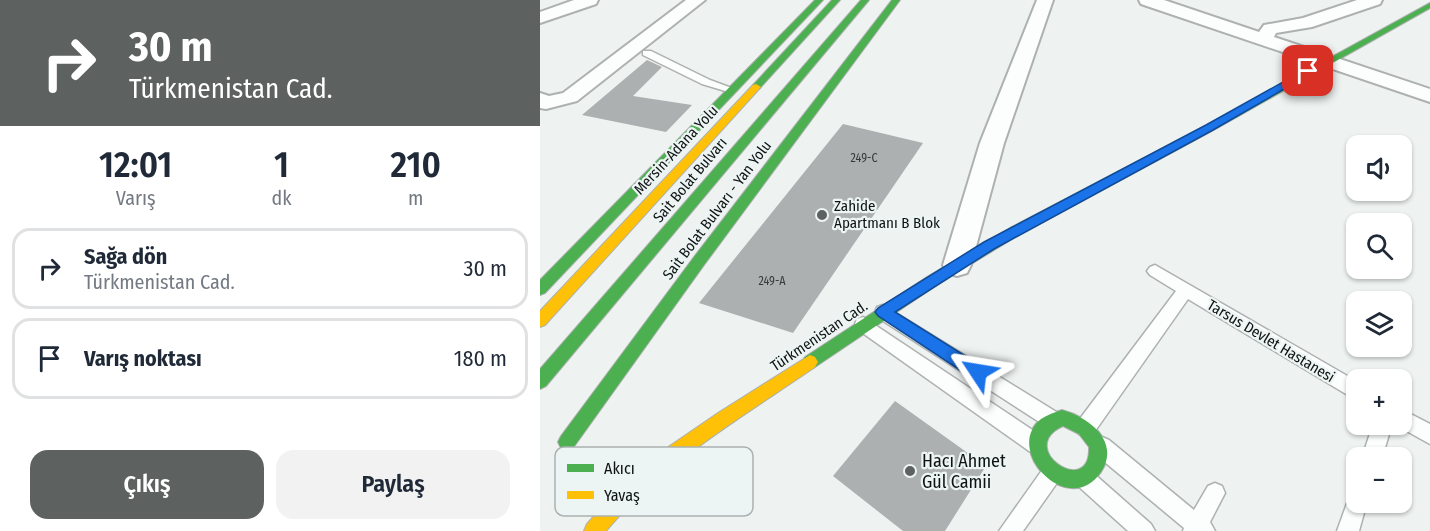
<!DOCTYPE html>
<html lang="tr">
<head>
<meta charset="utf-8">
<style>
  body { margin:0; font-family:"Fira Sans Condensed",sans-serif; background:#f2f2f3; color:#1f2937; height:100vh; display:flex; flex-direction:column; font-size:22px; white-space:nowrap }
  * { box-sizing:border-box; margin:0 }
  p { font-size:20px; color:#747a83 }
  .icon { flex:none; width:33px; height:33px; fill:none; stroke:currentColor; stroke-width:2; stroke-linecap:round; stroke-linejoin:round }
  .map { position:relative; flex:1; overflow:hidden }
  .sheet { display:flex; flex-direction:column; background:#fff; width:540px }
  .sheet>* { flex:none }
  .top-card { background:#5d6160; color:#fff; overflow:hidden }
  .controls { position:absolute; left:806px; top:135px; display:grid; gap:12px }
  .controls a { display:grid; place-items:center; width:66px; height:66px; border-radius:12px; background:#fff; box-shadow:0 2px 4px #0004; font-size:30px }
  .pin { position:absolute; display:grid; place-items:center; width:51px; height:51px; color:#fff; margin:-26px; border-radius:12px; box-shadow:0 3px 9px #0006 }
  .me { position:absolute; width:66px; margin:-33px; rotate:303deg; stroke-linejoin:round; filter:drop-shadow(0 0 4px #0008) }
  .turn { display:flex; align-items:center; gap:21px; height:126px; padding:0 30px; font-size:27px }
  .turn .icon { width:78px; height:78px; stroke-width:2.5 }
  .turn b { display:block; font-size:42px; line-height:51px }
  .eta { display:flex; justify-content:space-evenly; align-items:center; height:102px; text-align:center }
  .eta b { font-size:36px; font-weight:600; line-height:42px }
  .button { display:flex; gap:12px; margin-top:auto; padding:12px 30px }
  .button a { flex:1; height:69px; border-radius:18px; background:#5d6160; color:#fff; font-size:24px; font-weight:600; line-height:69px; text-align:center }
  .button a+a { background:#f2f2f3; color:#1f2937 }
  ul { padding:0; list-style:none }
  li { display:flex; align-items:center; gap:18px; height:81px; margin:0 12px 9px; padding:0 18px; border:3px solid #e0e1e3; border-radius:18px }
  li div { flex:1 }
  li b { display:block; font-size:22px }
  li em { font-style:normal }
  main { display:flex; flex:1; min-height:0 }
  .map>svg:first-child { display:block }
</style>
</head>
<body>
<main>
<section class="sheet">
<div class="top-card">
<div class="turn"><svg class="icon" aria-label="right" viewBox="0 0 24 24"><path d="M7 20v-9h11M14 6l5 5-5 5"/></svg><div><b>30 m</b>Türkmenistan Cad.</div></div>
</div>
<div class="eta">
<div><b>12:01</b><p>Varış</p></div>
<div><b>1</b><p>dk</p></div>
<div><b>210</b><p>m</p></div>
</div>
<ul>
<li><svg class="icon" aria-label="right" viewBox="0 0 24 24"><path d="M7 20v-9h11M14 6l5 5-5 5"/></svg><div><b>Sağa dön</b><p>Türkmenistan Cad.</p></div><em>30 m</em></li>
<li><svg class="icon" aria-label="arrive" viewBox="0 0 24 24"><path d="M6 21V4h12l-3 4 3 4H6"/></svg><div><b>Varış noktası</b></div><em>180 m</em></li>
</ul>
<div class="button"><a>Çıkış</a><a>Paylaş</a></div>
</section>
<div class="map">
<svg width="890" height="531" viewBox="0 0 890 531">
  <rect width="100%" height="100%" fill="#eef3f2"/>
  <!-- building -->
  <g fill="#adb0b0">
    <polygon points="107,60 122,67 93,96 152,105 126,132 42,115"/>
    <polygon points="303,124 383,143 253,333 159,303"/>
    <polygon points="355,401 446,466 405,531 363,531 293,476"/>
  </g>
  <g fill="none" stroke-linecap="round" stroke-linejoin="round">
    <!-- lane casing -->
    <g stroke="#adb1b0" stroke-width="3">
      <g id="lane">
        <polygon points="103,51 111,51 170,80 197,90 192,93 162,84 103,55"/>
        <polygon points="615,265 816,381 816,400 648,299 553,434 546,436 539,434 537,427 539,420 636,291 610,275 607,271 610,267"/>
        <polygon points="343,305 518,413 520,419 518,425 511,428 504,425 337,317 335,312 337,307"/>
        <polygon points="323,317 503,437 506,444 503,451 496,454 489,451 317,329 315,324 317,319"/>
        <polygon points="861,409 890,424 890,444 854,424 861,424"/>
        <polygon points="833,424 852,424 842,458 822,458"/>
        <polygon points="562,437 569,440 654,510 668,486 675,483 682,486 685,493 670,522 675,531 643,531 644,528 555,454 552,447 555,440"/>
        <polygon points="512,463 519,466 522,473 519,480 483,531 459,531 505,466"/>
        <polygon points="545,469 552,472 611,524 615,531 588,531 538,486 535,479 538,472"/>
        <polygon points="816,492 816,502 827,502 819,531 797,531 810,495"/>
      </g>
    </g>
    <!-- street casing -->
    <g stroke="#adb1b0" stroke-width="4">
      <g id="street">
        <polygon points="34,0 58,0 56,4 0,23 0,12"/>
        <polygon points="146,0 165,0 37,101 6,109 0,108 0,93 9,96 23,93"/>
        <polygon points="497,0 513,0 464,143 431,265 427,273 417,276 407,273 403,265 440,143"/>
        <polygon points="599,0 624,0 719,32 724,25 763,18 817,0 842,0 840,4 772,27 736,33 734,37 890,89 890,102 601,4"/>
      </g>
    </g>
    <!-- fast casing -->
    <g stroke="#adb1b0" stroke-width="2">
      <g id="fast">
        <polygon points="275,0 283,0 5,293 0,295 0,280"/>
        <polygon points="292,0 300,0 219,89 213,89 213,85"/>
        <polygon points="321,0 329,0 6,386 0,389 0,369"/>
        <polygon points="352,0 360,0 164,265 33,448 27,451 21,448 18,442 21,436 154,257"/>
        <polygon points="890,3 890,8 672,131 480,234 397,285 275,367 270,369 265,367 262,362 265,357 387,277 470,228 664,127"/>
        <path d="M522 410C549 417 581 442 561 472 529 520 462 450 501 419 507 415 515 412 522 410ZM523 426 539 434 549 447C551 500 474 448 523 426Z"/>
      </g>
    </g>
    <!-- slow casing -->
    <g stroke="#adb1b0" stroke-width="2">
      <g id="slow">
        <polygon points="216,84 221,87 219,89 5,325 0,327 0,311 213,85"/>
        <path d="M270 355 275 357 278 362 275 367C202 417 124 462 66 531H44L47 524 70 498 121 452 178 413Z"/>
      </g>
    </g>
    <!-- lane -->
    <use href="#lane" fill="#fcfdfd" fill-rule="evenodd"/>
    <!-- street -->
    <use href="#street" fill="#fcfdfd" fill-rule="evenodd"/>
    <!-- fast -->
    <use href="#fast" fill="#4caf50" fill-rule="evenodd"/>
    <!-- slow -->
    <use href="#slow" fill="#ffc107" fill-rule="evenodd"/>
  </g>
  <!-- route -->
  <polygon fill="#1a73e8" stroke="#114b97" stroke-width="1.5" points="768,68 773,71 772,73 673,130 454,249 355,312 443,367 446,372 443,378 438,380 432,378 338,316 335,312 338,308 444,242 666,125"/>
  <!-- markers -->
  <g fill="#5d6160" stroke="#ecf5f3" stroke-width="2">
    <circle cx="282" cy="215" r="6"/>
    <circle cx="370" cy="471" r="6"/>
  </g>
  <g text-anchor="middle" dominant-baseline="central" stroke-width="4.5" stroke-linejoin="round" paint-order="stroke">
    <!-- number labels -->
    <g font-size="12" fill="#363a3a">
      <text x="324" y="158">249-C</text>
      <text x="232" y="281">249-A</text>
    </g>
    <!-- street labels -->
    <g font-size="15" fill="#0f1212" stroke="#ecf5f3">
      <text transform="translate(136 150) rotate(-47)">Mersin-Adana Yolu</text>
      <text transform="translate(150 180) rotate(-50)">Sait Bolat Bulvarı</text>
      <text transform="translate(177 210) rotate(-53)">Sait Bolat Bulvarı - Yan Yolu</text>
      <text transform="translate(279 336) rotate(-34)">Türkmenistan Cad.</text>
      <text transform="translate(731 341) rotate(31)">Tarsus Devlet Hastanesi</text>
    </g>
    <!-- poi labels -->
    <g font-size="15" fill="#0f1212" stroke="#ecf5f3" text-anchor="start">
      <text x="294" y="206">Zahide<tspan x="294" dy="17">Apartmanı B Blok</tspan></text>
    </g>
    <!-- near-poi labels -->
    <g font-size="18" fill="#0f1212" stroke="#ecf5f3" text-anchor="start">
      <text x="382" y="461">Hacı Ahmet<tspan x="382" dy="21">Gül Camii</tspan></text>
    </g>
  </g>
  <!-- legend -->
  <rect x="15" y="447" width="198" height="69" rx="9" fill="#ecf5f3" stroke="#aab1b0" stroke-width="1.5"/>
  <rect x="27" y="464" width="27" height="8" fill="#4caf50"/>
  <rect x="27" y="491" width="27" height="8" fill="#ffc107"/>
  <g font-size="16" fill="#0f1212">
    <text x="64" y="474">Akıcı</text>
    <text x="64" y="501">Yavaş</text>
  </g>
</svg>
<div class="controls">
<a><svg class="icon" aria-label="sound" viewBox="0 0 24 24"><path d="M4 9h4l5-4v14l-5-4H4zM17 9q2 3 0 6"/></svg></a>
<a><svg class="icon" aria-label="search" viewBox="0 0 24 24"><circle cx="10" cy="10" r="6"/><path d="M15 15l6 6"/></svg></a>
<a><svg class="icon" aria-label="layers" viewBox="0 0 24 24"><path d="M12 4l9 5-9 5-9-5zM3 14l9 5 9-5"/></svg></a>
<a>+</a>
<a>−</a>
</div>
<div class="pin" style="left:768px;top:71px;background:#d93025"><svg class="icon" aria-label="arrive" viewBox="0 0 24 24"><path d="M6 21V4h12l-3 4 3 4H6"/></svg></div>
<svg class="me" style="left:438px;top:372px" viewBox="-20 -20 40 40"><path d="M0-17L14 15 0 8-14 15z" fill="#1a73e8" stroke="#fff" stroke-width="4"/></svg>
</div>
</main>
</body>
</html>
